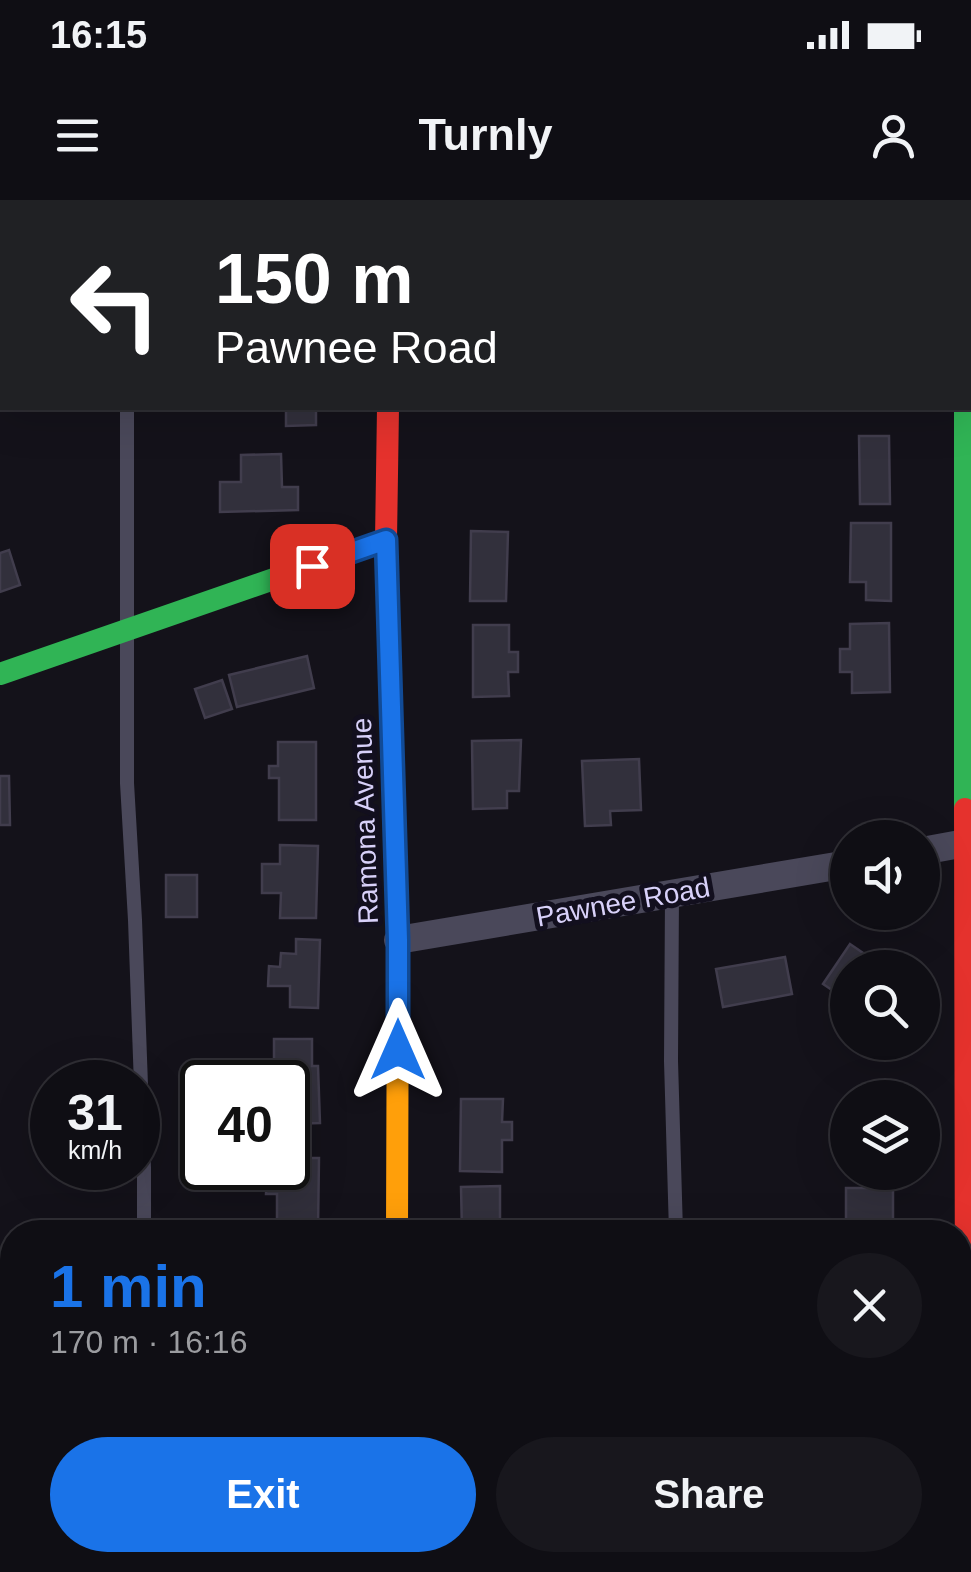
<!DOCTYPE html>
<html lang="en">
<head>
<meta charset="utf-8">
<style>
  body { margin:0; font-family:Arial,sans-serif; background:#18171d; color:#f1f3f6; height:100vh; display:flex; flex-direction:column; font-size:38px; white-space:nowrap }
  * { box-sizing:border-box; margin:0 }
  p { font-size:32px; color:#9b9ca0 }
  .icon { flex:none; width:55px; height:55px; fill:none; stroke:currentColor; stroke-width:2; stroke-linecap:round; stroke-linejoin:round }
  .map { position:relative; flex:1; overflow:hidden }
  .drawer { position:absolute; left:0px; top:1020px; width:972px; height:352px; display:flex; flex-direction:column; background:#0f0e14; border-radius:40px 40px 0 0; box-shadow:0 10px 40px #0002,0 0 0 2px #2f2e34 }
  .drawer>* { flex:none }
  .top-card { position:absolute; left:0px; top:0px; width:972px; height:210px; box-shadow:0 10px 40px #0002,0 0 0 2px #2f2e34; background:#202124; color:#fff; overflow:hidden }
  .controls { position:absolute; left:830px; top:620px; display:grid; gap:20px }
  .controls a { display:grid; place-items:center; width:110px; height:110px; border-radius:50%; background:#0f0e14; box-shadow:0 10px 40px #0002,0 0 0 2px #2f2e34; font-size:50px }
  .speed { position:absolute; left:30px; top:860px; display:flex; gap:20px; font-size:50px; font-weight:700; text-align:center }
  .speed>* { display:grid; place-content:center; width:130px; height:130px; border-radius:50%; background:#0f0e14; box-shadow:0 10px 40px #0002,0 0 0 2px #2f2e34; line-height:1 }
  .speed small { font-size:25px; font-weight:400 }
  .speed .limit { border:5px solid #111; border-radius:15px; background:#fff; color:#111 }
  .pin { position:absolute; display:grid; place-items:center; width:85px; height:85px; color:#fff; margin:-42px; border-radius:20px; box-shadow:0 5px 15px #0006 }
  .me { position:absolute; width:110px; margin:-55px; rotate:0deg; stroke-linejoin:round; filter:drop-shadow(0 0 8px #0008) }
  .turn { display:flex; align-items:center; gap:35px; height:210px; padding:0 50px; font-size:45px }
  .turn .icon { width:130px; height:130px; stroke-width:2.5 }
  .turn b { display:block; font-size:70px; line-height:85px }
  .round { display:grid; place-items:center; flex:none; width:105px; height:105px; border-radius:52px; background:#18171d }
  .overview { display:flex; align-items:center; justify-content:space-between; height:170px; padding:0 50px }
  h1 { font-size:60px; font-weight:700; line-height:75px; color:#1a73e8 }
  .action { display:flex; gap:20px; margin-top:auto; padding:20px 50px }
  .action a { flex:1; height:115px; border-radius:60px; background:#1a73e8; color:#fff; font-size:40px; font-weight:700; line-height:115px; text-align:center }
  .action a+a { background:#18171d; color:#f1f3f6 }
  .status { display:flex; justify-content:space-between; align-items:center; height:70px; padding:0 50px; background:#0f0e14; direction:ltr }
  .status svg { height:28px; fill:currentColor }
  header { display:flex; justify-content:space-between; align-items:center; height:130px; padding:0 50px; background:#0f0e14; font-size:45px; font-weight:700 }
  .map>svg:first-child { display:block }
</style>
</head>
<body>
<div class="status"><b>16:15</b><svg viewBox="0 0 49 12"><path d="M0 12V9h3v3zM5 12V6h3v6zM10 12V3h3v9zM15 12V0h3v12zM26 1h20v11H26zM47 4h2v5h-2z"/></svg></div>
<header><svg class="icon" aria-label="menu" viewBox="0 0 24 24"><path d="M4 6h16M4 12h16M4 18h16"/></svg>Turnly<svg class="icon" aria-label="person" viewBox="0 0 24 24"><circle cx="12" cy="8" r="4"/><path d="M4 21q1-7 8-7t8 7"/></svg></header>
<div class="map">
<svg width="971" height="1372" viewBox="0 0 971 1372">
  <rect width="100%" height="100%" fill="#14121a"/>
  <!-- building -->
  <g fill="#32303c" stroke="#413d4d" stroke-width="2.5">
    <polygon points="286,208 316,208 316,225 286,226"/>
    <polygon points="859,236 889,236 890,304 860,304"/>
    <polygon points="281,254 282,287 298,287 298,310 220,312 220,282 241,282 241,255"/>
    <polygon points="851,323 891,323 891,401 866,400 866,382 850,382"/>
    <polygon points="471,331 508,332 506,401 470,401"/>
    <polygon points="9,350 20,385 0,392 0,353"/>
    <polygon points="889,423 890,492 852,493 852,472 840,472 840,449 850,449 850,424"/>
    <polygon points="473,425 509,425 509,452 518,452 518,472 508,472 509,496 473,497"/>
    <polygon points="307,456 314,488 237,507 229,475"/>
    <polygon points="222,480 232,509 205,518 195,489"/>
    <polygon points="521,540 519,591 507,591 507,608 473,609 472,541"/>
    <polygon points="278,542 316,542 316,620 279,620 279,578 269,578 269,566 278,566"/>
    <polygon points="639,559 641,610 610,611 611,625 585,626 582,561"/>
    <polygon points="0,576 9,576 10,625 0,625"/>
    <polygon points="280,645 318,646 316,718 280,718 281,693 262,693 262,664 280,664"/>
    <rect x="166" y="675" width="31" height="42"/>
    <polygon points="296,739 320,740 318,808 290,807 290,786 268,786 269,766 280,767 281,753 296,754"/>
    <polygon points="850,744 885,768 848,768 848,801 823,784"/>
    <polygon points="785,757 792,794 723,807 716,769"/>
    <polygon points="274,839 312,839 312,866 318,866 320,923 288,924 288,882 274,882"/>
    <polygon points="461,899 503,899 502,922 512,922 512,940 502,940 502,972 460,971"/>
    <polygon points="292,958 319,958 318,1030 277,1029 277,994 266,994 267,970 292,971"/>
    <polygon points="500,986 500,1032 462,1032 461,987"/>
    <rect x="846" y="988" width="47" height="44"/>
    <rect x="0" y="1065" width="6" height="60"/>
    <polygon points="9,1150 12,1150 12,1230 0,1230 1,1198 9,1198"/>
    <polygon points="0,1356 12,1356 12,1360 54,1360 54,1372 0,1372"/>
    <polygon points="234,1360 298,1361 298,1372 233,1372"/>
  </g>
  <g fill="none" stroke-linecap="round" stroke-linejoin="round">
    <!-- lane -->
    <g stroke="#4a485a" stroke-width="14">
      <polyline points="126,0 126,2"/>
      <polyline points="127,208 127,583 135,720 144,968 144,1032"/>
      <polyline points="672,694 671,861 676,1032"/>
      <polyline points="135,1360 136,1372"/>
      <polyline points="674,1360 674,1372"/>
    </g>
    <!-- street -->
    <g stroke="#4a485a" stroke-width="28">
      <polyline points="965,0 965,2"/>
      <polyline points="922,651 971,642"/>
      <polyline points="398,740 848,664"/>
    </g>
    <!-- fast -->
    <g stroke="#30b455" stroke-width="22">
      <polyline points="965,208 965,609"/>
      <polyline points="0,474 386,340"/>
      <polyline points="966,1146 966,1372"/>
    </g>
    <!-- slow -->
    <g stroke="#ff9f0a" stroke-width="22">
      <polyline points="390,0 390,2"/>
      <polyline points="395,632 398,740 397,1032"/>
    </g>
    <!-- jam -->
    <g stroke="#e5322d" stroke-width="22">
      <polyline points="388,208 386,340 395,632"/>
      <polyline points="965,609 966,1146"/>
      <polyline points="395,1360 395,1372"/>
    </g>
  </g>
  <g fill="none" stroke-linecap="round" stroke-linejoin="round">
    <!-- route casing -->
    <g stroke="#114b97" stroke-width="25">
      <polyline id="route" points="312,366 386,340 398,740 398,850"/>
    </g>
    <!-- route -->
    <use href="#route" stroke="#1a73e8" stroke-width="18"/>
  </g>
  <g text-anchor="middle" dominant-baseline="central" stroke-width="10" stroke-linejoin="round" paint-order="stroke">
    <!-- street labels -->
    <g font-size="28" fill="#d8d1f9" stroke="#120f1e">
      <text transform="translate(365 621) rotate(-92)">Ramona Avenue</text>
      <text transform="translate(623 702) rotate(-10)">Pawnee Road</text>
    </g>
  </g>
</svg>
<div class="controls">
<a><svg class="icon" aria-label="sound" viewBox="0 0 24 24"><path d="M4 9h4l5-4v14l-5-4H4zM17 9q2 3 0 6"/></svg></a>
<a><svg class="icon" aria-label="search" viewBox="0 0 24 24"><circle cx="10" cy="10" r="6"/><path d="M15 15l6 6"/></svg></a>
<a><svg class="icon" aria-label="layers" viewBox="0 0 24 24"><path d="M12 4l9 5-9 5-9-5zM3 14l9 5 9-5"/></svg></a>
</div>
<div class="speed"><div>31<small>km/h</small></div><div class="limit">40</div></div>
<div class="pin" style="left:312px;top:366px;background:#d93025"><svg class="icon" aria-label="arrive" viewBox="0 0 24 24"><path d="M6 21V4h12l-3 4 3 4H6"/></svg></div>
<svg class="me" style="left:398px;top:850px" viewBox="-20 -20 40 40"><path d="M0-17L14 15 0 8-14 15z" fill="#1a73e8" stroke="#fff" stroke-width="4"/></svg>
<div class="top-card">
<div class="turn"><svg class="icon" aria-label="left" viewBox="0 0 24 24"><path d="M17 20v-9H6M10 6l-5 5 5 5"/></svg><div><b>150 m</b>Pawnee Road</div></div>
</div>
<section class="drawer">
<div class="overview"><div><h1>1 min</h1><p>170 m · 16:16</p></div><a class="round"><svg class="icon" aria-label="close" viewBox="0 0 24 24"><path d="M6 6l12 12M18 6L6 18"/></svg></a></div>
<div class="action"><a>Exit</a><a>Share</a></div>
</section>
</div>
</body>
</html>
